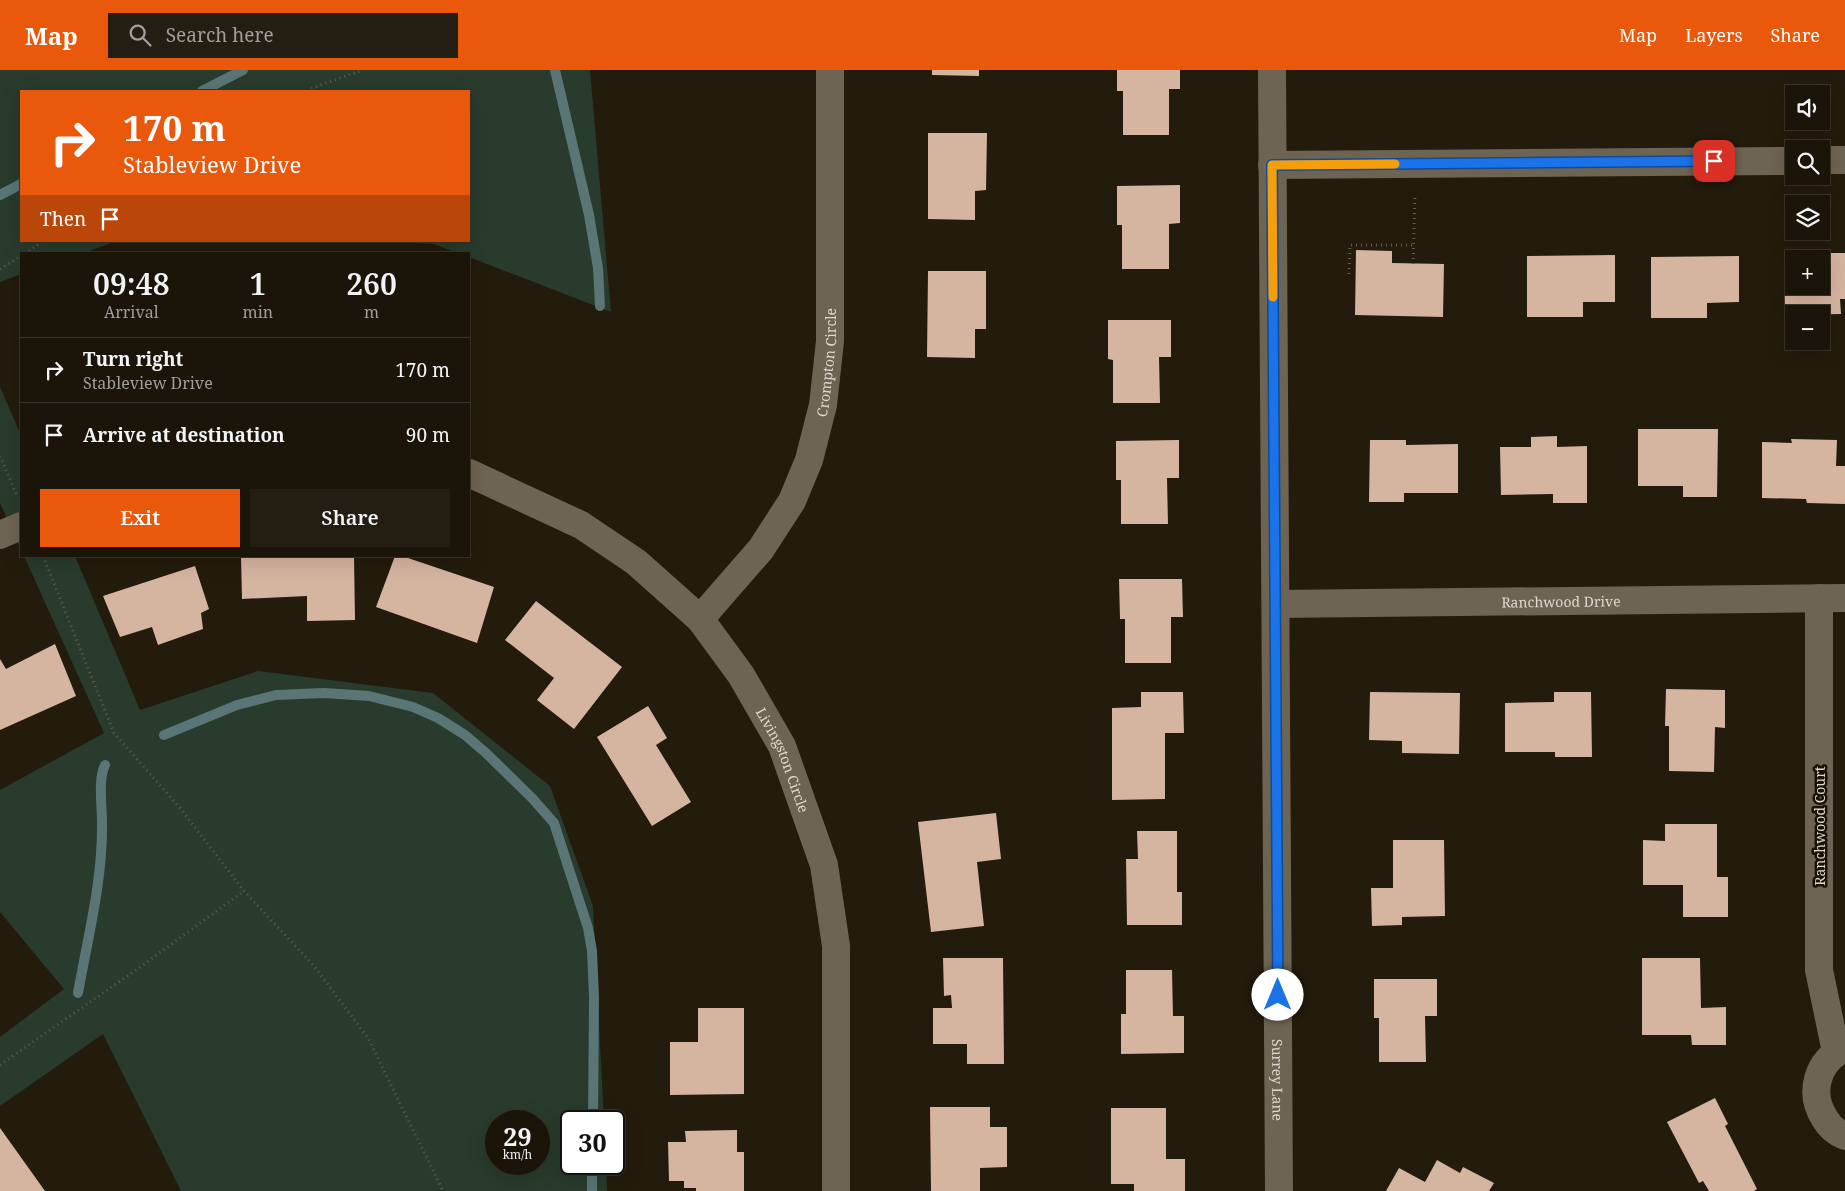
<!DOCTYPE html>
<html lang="en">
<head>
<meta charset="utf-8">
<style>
  body { margin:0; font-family:"Noto Serif",serif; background:#231d12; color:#f1f3f6; height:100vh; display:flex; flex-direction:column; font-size:19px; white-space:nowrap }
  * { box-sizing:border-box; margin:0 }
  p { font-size:16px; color:#9f9e9c }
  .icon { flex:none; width:28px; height:28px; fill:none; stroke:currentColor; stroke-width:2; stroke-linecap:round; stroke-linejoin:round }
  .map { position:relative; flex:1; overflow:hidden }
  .sheet { position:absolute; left:20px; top:182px; width:450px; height:305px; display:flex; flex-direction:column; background:#1a1409; border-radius:0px; box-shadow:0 5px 20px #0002,0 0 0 1px #38332a }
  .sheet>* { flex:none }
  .banner { position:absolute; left:20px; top:20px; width:450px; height:152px; border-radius:0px; box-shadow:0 5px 20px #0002,0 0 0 1px #38332a; background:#ea580c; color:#fff; overflow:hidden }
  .tools { position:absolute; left:1785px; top:15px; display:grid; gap:10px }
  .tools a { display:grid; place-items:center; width:45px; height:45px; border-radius:0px; background:#1a1409; box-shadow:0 5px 20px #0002,0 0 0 1px #38332a; font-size:25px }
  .speed { position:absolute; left:485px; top:1040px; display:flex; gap:10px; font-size:25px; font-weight:700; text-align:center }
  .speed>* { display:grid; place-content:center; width:65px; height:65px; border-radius:50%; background:#1a1409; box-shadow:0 5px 20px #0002,0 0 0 1px #38332a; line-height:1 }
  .speed small { font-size:12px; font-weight:400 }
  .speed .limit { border:2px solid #111; border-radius:8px; background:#fff; color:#111 }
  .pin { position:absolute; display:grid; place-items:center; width:42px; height:42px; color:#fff; margin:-21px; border-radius:10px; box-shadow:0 2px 8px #0006 }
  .me { position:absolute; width:55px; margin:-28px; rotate:0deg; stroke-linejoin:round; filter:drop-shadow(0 0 4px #0008) }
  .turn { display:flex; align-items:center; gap:18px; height:105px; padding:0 20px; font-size:22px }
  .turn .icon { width:65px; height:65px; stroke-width:2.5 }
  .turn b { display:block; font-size:35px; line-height:42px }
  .then { display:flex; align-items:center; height:48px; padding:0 20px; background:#0003; gap:10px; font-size:19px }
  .eta { display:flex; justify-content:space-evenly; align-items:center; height:85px; text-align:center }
  .eta b { font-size:30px; font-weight:600; line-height:35px }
  .cta { display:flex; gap:10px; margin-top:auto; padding:10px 20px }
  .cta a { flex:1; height:58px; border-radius:0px; background:#ea580c; color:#fff; font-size:20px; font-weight:600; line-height:58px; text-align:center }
  .cta a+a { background:#231d12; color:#f1f3f6 }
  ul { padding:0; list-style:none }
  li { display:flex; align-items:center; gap:15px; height:65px; padding:0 20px; border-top:1px solid #38332a }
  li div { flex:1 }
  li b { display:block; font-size:19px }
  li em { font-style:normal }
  header { display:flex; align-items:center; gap:30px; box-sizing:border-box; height:70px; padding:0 25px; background:#ea580c; color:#fff }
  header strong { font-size:24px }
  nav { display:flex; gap:28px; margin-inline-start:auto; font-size:18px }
  .search { width:350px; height:45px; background:#231d12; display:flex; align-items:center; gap:12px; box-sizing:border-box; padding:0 18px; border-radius:0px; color:#9f9e9c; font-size:19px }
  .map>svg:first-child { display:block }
</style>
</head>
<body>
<header>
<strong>Map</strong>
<div class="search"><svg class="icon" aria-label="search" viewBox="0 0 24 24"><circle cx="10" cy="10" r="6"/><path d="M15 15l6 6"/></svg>Search here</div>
<nav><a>Map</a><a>Layers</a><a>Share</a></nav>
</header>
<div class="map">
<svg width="1845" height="1121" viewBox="0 0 1845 1121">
  <rect width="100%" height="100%" fill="#231b0c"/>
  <!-- green -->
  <g fill="#283b2c" fill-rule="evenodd">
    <polygon points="0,0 590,0 611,242 469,187 469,184 460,184 434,174 370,171 469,171 469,21 21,21 21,171 117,171 81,184 21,184 21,204 0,212"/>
    <polygon points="0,317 21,365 21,480 0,433"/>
    <path d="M24 486H75L140 640 258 601 433 623 550 716 593 836 604 1051H571V1094H606L607 1121H181L103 964 0 1036V967L64 919 0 842V720L104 663ZM496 1051H539V1094H496Z"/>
  </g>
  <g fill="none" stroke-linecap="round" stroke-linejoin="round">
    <!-- stream -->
    <g stroke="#5a7575" stroke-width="10">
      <polyline points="555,0 589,145 598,198 600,236"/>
      <polyline points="202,21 243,0"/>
      <polyline points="0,125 21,114"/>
      <polyline points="164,665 237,635 276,625 324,623 369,626 413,637 438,648 465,665 486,683 532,728 554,753 588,858 592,881 594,927 593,1051"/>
      <path d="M78 923C88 867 103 809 102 752 102 737 98 708 105 695"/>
      <polyline points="592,1121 592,1094"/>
    </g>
  </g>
  <!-- building -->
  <g fill="#d5b4a0" fill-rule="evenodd">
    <polygon points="932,0 979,0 979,6 932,5"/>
    <polygon points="1117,0 1180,0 1180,19 1169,19 1169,65 1123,65 1123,21 1117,21"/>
    <polygon points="928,63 987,63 986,120 975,121 975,150 928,149"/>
    <polygon points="1180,115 1180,153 1169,154 1169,199 1122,199 1122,155 1117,155 1117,116"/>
    <polygon points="1356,180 1392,181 1392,193 1444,194 1443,247 1355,245"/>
    <path d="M1784 183H1845V229H1840L1841 244 1785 245ZM1794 189H1821V216H1794Z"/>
    <polygon points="1615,185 1615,232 1583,232 1583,247 1527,247 1527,186"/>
    <polygon points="1739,186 1739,232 1707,233 1707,248 1651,248 1651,187"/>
    <polygon points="928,201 986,201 986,259 975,259 975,288 927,287"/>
    <polygon points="1108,250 1171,250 1171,287 1159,287 1160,333 1113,333 1113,290 1108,289"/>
    <polygon points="1638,359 1718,359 1717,427 1683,427 1683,416 1638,416"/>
    <polygon points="1557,366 1557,377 1587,376 1587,433 1553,433 1553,424 1501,425 1500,377 1531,377 1531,367"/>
    <polygon points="1791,369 1837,370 1836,396 1845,396 1845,434 1807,433 1806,429 1762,428 1762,372 1792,373"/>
    <polygon points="1179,370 1179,408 1167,408 1168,454 1121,454 1121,410 1116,410 1116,371"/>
    <polygon points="1370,370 1406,370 1406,375 1458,374 1458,423 1404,423 1404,432 1369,432"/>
    <polygon points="241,486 354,486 355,550 307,551 307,526 242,529"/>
    <polygon points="395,486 402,486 494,517 477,573 376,537"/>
    <polygon points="195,496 209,539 201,543 203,559 158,575 152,557 120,567 103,526"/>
    <polygon points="1119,509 1182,509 1183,547 1171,547 1171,593 1125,593 1125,549 1120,549"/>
    <polygon points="536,531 622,597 574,659 537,630 554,608 505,570"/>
    <polygon points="55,574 76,626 0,660 0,589 6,599"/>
    <polygon points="1666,619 1725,620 1725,658 1715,657 1714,702 1669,701 1669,656 1665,656"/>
    <polygon points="1141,622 1183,622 1184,663 1165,663 1165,729 1112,730 1112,638 1141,637"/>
    <polygon points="1370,622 1460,623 1459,684 1402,683 1402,671 1369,670"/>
    <polygon points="1554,622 1591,622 1592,687 1555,687 1555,682 1505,682 1505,633 1554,632"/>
    <polygon points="648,636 667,668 656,675 691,732 652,756 597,667"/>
    <polygon points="996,743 1001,789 977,792 984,856 931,862 918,752"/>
    <polygon points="1665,754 1717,754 1717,807 1728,807 1728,847 1683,847 1683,815 1643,815 1643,770 1665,771"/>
    <polygon points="1137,761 1177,761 1177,822 1182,822 1182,855 1127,855 1126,789 1138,789"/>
    <polygon points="1393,770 1444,770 1445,846 1402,847 1402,855 1372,856 1371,818 1393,818"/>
    <polygon points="943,888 1003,888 1004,994 967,994 967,974 933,974 933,938 952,938 951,925 944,926"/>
    <polygon points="1642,888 1700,888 1701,938 1726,937 1726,975 1692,975 1691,965 1642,965"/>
    <polygon points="1126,900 1172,900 1173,946 1184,946 1184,983 1121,984 1121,944 1126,944"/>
    <polygon points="1374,909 1437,909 1437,946 1425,946 1426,992 1379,992 1379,948 1374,948"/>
    <polygon points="698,938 744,938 744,1024 670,1025 670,972 698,972"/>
    <polygon points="1715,1028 1728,1054 1725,1056 1757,1119 1754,1121 1709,1121 1703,1111 1699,1113 1667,1052"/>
    <polygon points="930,1037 990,1037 990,1057 1007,1057 1007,1097 980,1098 980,1121 931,1121"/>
    <polygon points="1111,1038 1166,1038 1166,1089 1185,1089 1185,1121 1134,1121 1134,1114 1111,1114"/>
    <polygon points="0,1058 45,1121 0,1121"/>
    <polygon points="737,1060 737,1082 744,1082 744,1121 696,1121 696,1118 684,1118 684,1111 669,1111 668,1072 686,1072 685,1061"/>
    <polygon points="1437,1090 1460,1103 1463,1097 1494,1113 1489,1121 1386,1121 1399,1098 1425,1112"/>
  </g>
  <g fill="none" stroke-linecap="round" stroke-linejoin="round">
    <!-- path -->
    <g stroke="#635c4f" stroke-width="3" stroke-dasharray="1 4" stroke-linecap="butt">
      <polyline points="307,21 320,15 363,0"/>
      <polyline points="25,184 43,171"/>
      <polyline points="1413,194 1415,124"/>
      <polyline points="0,199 21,186"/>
      <polyline points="1349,204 1350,175 1413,175"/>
      <polyline points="0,386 17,426"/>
      <polyline points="43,486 114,663 180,738 244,821 314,896 368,968 443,1121"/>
      <polyline points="0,995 143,895 244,821"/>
    </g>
    <!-- minor -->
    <g stroke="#6d6453" stroke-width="28">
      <path id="s1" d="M1272 0 1279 1121"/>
      <polyline points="1821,90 1845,90"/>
      <polyline points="1272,95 1794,91"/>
      <path id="s2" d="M469 403 581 455 636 492 700 549 741 605 782 676 824 795 836 876V1121"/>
      <polyline points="0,465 21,456"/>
      <polyline points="1819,528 1819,900 1836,982"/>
      <path id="s3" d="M1276 534 1845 528"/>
      <path id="s4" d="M700 549 761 479 792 431 809 390 823 335 830 271V0"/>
      <path d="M1845 978C1817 991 1808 1023 1825 1049 1829 1056 1837 1063 1845 1066"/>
    </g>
  </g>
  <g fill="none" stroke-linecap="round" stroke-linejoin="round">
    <!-- route casing -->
    <g stroke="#114b97" stroke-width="12">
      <polyline id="route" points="1278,925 1272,95 1714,91"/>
    </g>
    <!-- route -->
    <use href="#route" stroke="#1a73e8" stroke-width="9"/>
    <!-- slow -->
    <polyline stroke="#f59e0b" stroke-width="9" points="1273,227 1272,95 1395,94"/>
  </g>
  <g text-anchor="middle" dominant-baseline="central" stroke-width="5" stroke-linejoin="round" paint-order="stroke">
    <!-- street labels -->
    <g font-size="14" fill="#ded9cf" stroke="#1a1204">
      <text stroke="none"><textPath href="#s4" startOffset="294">Crompton Circle</textPath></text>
      <text stroke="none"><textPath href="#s3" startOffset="285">Ranchwood Drive</textPath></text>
      <text stroke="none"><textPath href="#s2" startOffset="440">Livingston Circle</textPath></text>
      <text transform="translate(1819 756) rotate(-90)">Ranchwood Court</text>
      <text stroke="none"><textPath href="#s1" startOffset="1010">Surrey Lane</textPath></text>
    </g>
  </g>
</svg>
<div class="tools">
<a><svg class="icon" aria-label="sound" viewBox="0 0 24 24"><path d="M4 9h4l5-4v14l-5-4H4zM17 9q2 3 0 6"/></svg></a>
<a><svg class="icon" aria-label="search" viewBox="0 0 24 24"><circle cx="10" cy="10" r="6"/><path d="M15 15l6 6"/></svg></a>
<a><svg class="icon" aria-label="layers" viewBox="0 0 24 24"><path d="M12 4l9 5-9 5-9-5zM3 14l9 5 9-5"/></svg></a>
<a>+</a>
<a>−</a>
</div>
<div class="speed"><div>29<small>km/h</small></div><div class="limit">30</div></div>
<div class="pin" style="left:1714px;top:91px;background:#d93025"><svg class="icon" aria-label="arrive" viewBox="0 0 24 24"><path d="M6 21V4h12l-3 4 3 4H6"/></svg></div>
<svg class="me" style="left:1278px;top:925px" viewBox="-20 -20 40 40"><circle r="19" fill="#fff"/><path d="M0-13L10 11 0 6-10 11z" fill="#1a73e8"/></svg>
<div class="banner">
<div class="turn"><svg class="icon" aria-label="right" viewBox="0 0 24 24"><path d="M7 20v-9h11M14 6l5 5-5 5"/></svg><div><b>170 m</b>Stableview Drive</div></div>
<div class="then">Then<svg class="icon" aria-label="arrive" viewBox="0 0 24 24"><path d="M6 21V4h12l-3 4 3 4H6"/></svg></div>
</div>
<section class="sheet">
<div class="eta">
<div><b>09:48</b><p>Arrival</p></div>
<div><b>1</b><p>min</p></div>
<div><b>260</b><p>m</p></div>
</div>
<ul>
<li><svg class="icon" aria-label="right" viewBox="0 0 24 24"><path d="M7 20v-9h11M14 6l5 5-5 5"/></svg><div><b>Turn right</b><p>Stableview Drive</p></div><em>170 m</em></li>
<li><svg class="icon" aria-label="arrive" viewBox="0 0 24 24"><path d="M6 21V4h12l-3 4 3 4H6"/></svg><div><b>Arrive at destination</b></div><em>90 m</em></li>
</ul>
<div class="cta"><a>Exit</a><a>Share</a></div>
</section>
</div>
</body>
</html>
